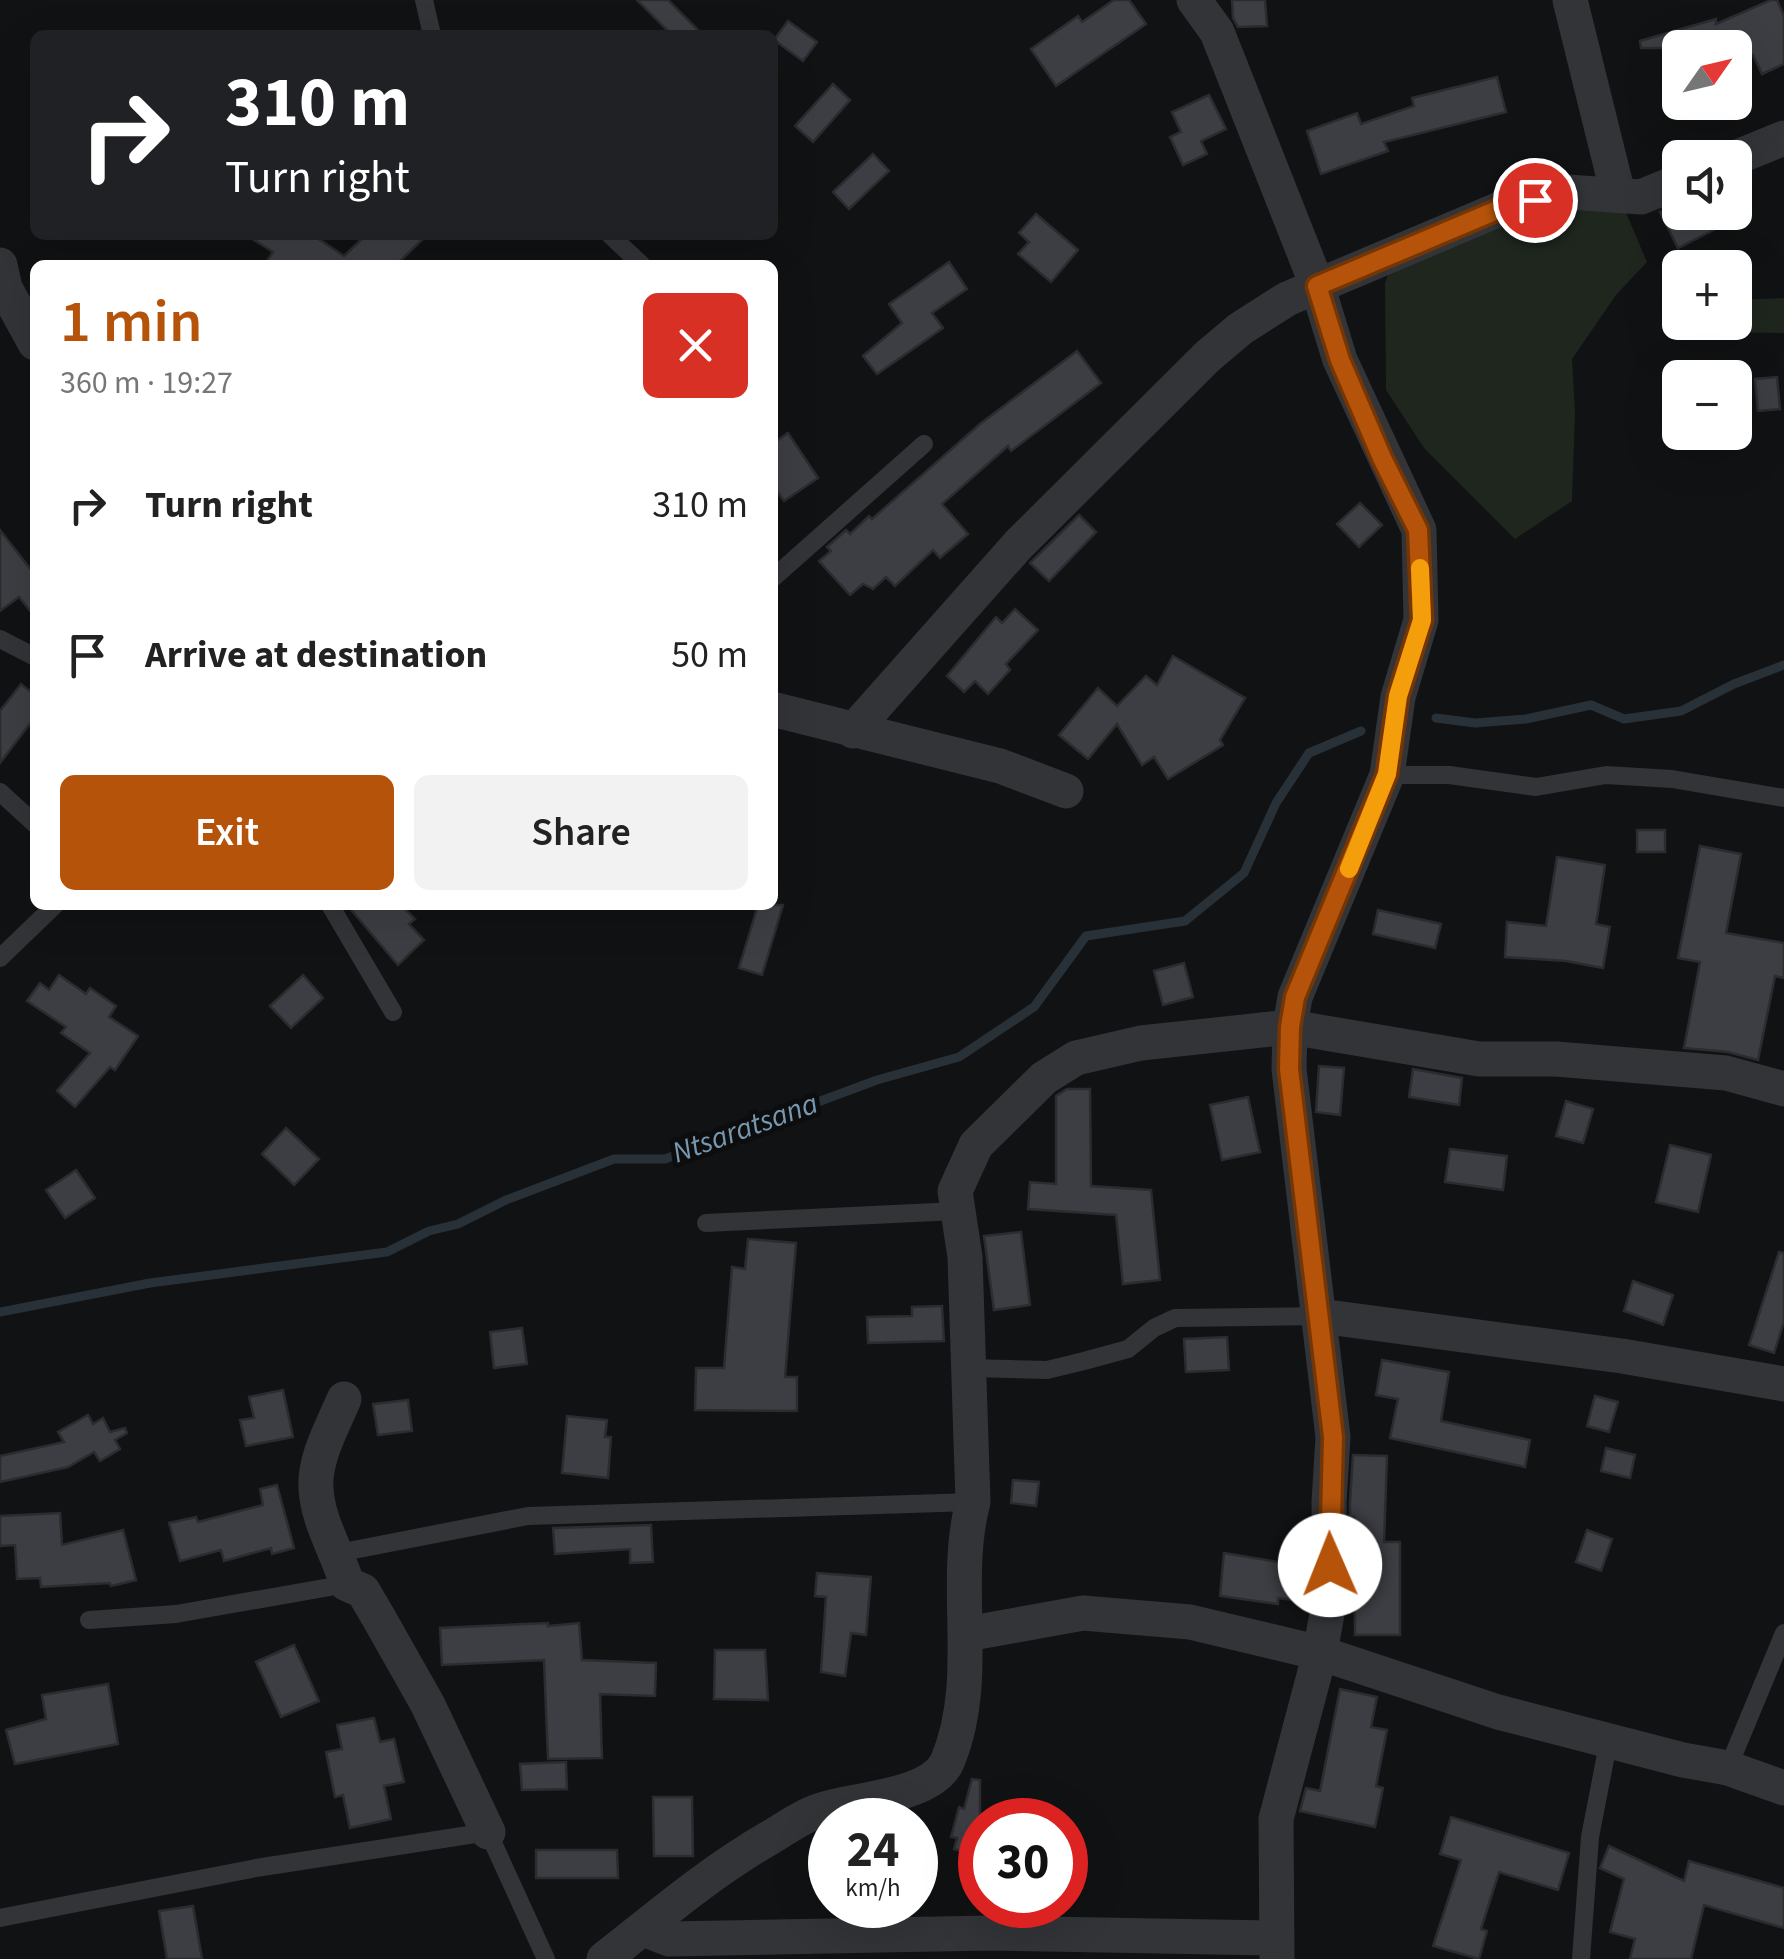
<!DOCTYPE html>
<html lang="en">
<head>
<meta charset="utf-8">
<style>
  body { margin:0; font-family:"Source Sans 3",sans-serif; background:#f2f2f2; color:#222; height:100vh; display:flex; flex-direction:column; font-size:38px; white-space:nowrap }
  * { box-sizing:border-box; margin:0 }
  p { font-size:32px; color:#767676 }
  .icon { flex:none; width:55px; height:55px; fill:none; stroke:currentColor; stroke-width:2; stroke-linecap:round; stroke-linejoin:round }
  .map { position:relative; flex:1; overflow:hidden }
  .panel { position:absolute; left:30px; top:260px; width:748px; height:650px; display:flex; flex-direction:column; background:#fff; border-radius:15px; box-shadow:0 10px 40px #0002 }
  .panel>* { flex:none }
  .hud { position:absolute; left:30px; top:30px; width:748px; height:210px; border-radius:15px; box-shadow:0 10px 40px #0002; background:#202124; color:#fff; overflow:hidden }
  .needle { width:65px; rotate:56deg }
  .buttons { position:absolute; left:1662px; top:30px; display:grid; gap:20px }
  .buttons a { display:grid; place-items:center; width:90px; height:90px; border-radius:15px; background:#fff; box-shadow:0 10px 40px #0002; font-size:50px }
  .speed { position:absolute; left:808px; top:1798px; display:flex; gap:20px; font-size:50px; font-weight:700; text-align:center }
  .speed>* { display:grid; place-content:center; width:130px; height:130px; border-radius:50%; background:#fff; box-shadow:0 10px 40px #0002; line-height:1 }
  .speed small { font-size:25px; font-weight:400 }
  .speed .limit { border:15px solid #d22; background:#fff; color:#111 }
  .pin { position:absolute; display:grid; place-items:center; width:85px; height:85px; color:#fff; margin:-42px; border:5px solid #fff; border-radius:50%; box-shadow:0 2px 10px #0007 }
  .me { position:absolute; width:110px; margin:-55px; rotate:359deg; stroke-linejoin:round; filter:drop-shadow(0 0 8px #0008) }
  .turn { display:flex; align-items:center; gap:35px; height:210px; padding:0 30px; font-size:45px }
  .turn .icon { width:130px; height:130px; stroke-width:2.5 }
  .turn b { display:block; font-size:70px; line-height:85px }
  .round { display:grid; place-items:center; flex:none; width:105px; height:105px; border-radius:15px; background:#f2f2f2 }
  .overview { display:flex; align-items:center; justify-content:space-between; height:170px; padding:0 30px }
  h1 { font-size:60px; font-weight:600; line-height:75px; color:#b45309 }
  .action { display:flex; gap:20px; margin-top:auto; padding:20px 30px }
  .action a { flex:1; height:115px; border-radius:15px; background:#b45309; color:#fff; font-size:40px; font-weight:600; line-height:115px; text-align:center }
  .action a+a { background:#f2f2f2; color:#222 }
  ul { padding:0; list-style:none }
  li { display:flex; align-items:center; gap:30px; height:150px; padding:0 30px }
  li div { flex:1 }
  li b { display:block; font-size:38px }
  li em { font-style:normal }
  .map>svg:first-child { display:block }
</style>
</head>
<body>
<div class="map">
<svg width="1784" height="1959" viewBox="0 0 1784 1959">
  <rect width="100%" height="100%" fill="#111213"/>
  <!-- green -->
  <g fill="#1e261e">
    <polygon points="1575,203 1625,210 1647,262 1616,295 1572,359 1575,413 1572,501 1515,539 1424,448 1386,390 1385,283 1393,260"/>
    <polygon points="1784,298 1784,333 1720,332 1717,323 1735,322 1735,300"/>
  </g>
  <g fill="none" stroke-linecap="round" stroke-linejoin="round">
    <!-- stream -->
    <g stroke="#283137" stroke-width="9">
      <polyline points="1436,718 1475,723 1526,719 1591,705 1624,719 1681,711 1734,684 1784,665"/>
      <polyline points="0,1312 150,1283 387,1252 429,1231 458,1224 506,1200 614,1159 665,1159 877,1080 959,1057 1034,1007 1086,936 1185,921 1244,873 1276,803 1309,753 1361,731"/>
    </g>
  </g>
  <!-- building -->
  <g fill="#3d3e43" stroke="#2b2c2f" stroke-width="2.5">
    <polygon points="637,0 668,0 703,35 672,35"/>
    <polygon points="1114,0 1129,0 1146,24 1056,86 1031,49 1078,16 1082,22"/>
    <polygon points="1232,0 1265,0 1267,26 1238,27 1233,18"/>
    <polygon points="1771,0 1777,0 1784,16 1784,64 1762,74 1753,55 1749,57 1745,48 1641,48 1640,41 1716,19 1716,24"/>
    <polygon points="788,21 817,42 803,61 774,40"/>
    <polygon points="1497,77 1506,112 1384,142 1388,151 1321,174 1307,131 1357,113 1361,124 1414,106 1412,98"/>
    <polygon points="833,84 850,100 813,142 795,126"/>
    <polygon points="1209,95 1226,129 1201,141 1207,154 1183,165 1170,137 1181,132 1172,112"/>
    <polygon points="873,154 889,171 849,209 833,192"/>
    <polygon points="1660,212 1749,212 1678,248"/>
    <polygon points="1036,214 1078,250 1051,282 1018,254 1029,242 1019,233"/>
    <polygon points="246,235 313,235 344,256 366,235 427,235 396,265 264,265 273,252"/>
    <polygon points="949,262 967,289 932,313 943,328 877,374 863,356 902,323 889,304"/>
    <polygon points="1077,351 1101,383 1011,451 1008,446 942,504 968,534 940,558 933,550 895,586 886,577 873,589 863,584 850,595 819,561 831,551 827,547 846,530 850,534 869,516 872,519 980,424"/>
    <polygon points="1777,377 1780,409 1758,411 1755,379"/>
    <polygon points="788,433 818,478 784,501 772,484 772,444"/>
    <polygon points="1360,503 1382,525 1359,547 1337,524"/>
    <polygon points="1079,515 1096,532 1049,581 1030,563"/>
    <polygon points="0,530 35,575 35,617 19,597 0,611"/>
    <polygon points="1015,609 1038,630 1006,664 1010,670 988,694 975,681 964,692 947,676 996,617 1002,623"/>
    <polygon points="1173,656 1245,698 1220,740 1223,745 1168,779 1154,757 1142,765 1117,724 1088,759 1059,735 1098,688 1117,706 1146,676 1157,685"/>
    <polygon points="21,684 35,695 35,717 0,763 0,711"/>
    <rect x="1637" y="830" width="28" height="22"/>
    <polygon points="1700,846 1741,854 1726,933 1784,943 1784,978 1775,976 1758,1060 1728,1052 1684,1048 1700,962 1678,958"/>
    <polygon points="1557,857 1605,865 1596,924 1610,927 1603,968 1566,961 1505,957 1507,922 1546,926"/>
    <polygon points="347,905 401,905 415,919 409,924 424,940 398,965"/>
    <polygon points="758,905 783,905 762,975 739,968"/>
    <polygon points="1378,910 1441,924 1435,948 1373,934"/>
    <polygon points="1184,963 1193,997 1163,1005 1154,971"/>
    <polygon points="59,975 86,994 90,988 116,1006 109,1017 138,1036 115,1070 110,1067 75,1107 57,1091 90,1053 61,1033 66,1027 27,1001 40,983 49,990"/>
    <polygon points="303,975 323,998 291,1028 270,1006"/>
    <polygon points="1319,1066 1344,1068 1340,1115 1316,1112"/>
    <polygon points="1413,1069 1462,1078 1459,1105 1409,1097"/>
    <polygon points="1067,1089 1090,1089 1091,1186 1151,1190 1160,1280 1123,1284 1116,1215 1028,1209 1030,1182 1056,1184 1056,1096"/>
    <polygon points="1248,1097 1260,1152 1222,1160 1210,1105"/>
    <polygon points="1566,1101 1593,1109 1583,1143 1556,1136"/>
    <polygon points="286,1128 319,1159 294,1185 262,1154"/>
    <polygon points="1670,1145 1711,1155 1698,1212 1656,1202"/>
    <polygon points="1450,1149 1507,1156 1503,1190 1445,1182"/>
    <polygon points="76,1170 95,1198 65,1218 46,1190"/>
    <polygon points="1021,1232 1030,1305 994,1310 984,1236"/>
    <polygon points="748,1239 796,1243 785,1377 797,1377 797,1411 695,1410 696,1368 724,1368 732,1267 745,1269"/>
    <polygon points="1779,1252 1784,1253 1784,1321 1774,1353 1749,1345"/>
    <polygon points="1633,1281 1673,1295 1663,1325 1624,1311"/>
    <polygon points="942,1306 944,1341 868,1343 867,1317 912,1316 912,1307"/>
    <polygon points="522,1328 527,1364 494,1368 490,1332"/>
    <polygon points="1227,1337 1229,1370 1186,1372 1184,1339"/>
    <polygon points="1382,1360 1449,1372 1441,1421 1530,1440 1525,1467 1390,1438 1398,1399 1376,1395"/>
    <polygon points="283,1390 293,1437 246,1446 240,1420 254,1418 249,1397"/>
    <polygon points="1595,1396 1618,1402 1609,1432 1587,1426"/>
    <polygon points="408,1400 412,1431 378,1435 373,1404"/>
    <polygon points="88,1415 93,1424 103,1418 110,1432 125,1428 127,1433 115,1440 120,1449 100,1461 94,1452 68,1467 0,1482 0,1456 64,1442 58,1432"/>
    <polygon points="567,1416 607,1420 605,1437 611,1437 608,1478 562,1473"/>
    <polygon points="1606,1448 1635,1455 1630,1478 1601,1471"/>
    <polygon points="1353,1455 1387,1456 1384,1542 1400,1542 1400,1635 1355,1635 1354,1517 1350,1517 1350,1503"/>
    <polygon points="1013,1480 1039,1482 1036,1506 1011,1503"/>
    <polygon points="277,1485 294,1548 272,1554 271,1548 224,1561 221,1550 180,1561 169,1523 196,1517 198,1522 263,1505 260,1489"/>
    <polygon points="60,1513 62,1545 123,1530 136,1580 111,1586 110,1583 41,1587 40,1578 17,1579 15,1545 0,1546 0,1516"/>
    <polygon points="651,1525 653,1562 630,1563 630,1549 555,1554 553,1528"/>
    <polygon points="1587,1530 1612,1539 1601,1571 1576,1562"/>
    <polygon points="1224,1553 1296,1565 1293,1600 1278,1598 1278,1604 1220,1596"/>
    <polygon points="817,1573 871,1577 866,1635 851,1633 845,1676 821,1672 826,1597 815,1596"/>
    <polygon points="548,1623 548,1626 579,1623 582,1660 656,1663 655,1696 600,1694 602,1758 548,1759 544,1660 442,1665 440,1628"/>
    <polygon points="294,1645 319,1701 281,1717 256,1662"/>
    <polygon points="715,1650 765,1650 768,1700 714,1699"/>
    <polygon points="108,1684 118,1744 15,1764 6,1730 46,1719 42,1695"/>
    <polygon points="1340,1689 1377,1697 1371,1727 1387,1730 1376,1786 1383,1788 1375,1827 1300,1811 1306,1788 1320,1791"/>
    <polygon points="374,1718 380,1742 394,1739 404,1782 384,1786 391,1819 350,1828 343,1795 335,1797 326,1752 342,1749 337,1725"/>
    <polygon points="566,1762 567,1789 522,1790 520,1764"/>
    <polygon points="972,1779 980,1780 980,1844 976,1855 954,1849 957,1838 951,1837 959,1807 964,1809"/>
    <polygon points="653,1797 692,1797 693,1856 654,1856"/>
    <polygon points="1451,1817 1569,1853 1558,1890 1499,1872 1481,1929 1487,1931 1479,1959 1433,1946 1461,1860 1440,1854"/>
    <polygon points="1609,1846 1684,1881 1689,1861 1784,1888 1784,1928 1704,1905 1691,1959 1630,1959 1635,1939 1610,1932 1624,1879 1600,1868"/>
    <polygon points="536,1850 617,1850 618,1878 536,1878"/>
    <polygon points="193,1906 202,1959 167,1959 159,1911"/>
  </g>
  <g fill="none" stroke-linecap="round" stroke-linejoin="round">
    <!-- service -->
    <g stroke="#323438" stroke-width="18">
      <polyline points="424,0 432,35"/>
      <polyline points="610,235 642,265"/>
      <polyline points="772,579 924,444"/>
      <polyline points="0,639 35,657"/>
      <polyline points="1387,775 1449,775 1536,787 1606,775 1672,779 1784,798"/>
      <polyline points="0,792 35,824"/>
      <polyline points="330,905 393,1012"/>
      <polyline points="0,958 55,905"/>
      <polyline points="706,1223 957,1211"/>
      <polyline points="969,1368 1047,1370 1084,1361 1128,1349 1154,1328 1175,1318 1320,1316"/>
      <polyline points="338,1553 528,1516 973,1502"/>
      <polyline points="89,1620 176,1614 347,1584"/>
      <polyline points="1728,1768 1784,1633"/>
      <polyline points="0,1918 256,1868 488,1832 546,1959"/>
      <polyline points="1581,1959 1590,1837 1609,1739"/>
    </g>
    <!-- minor -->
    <g stroke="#323438" stroke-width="35">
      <polyline points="1194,0 1217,32 1317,285 1340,360 1419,530 1421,620 1398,697 1387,775 1295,997 1290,1027 1289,1069 1333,1437 1329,1502 1330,1597 1320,1653 1276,1819 1277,1959"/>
      <polyline points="1570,0 1618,194"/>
      <polyline points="1735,158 1784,138"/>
      <polyline points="0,265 5,288 35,343"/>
      <polyline points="772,709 1000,766 1066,791"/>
      <polyline points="853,731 1018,545 1208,356 1240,329 1287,299 1502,208 1567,192 1641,197 1680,181"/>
      <polyline points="1320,1316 1622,1356 1784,1384"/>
      <path d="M344 1399C333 1426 314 1458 316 1488 317 1520 338 1553 347 1584L363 1591 380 1620 428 1705 488 1832"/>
      <polyline points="967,1634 1083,1613 1190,1622 1320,1653 1498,1712 1683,1760 1728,1768 1784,1788"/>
      <polyline points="643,1929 669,1939 991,1933 1276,1938"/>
      <path d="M604 1959C659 1916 710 1872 771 1837 786 1828 801 1817 818 1811 853 1798 933 1798 948 1760 982 1677 951 1585 973 1502L965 1257 955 1191 976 1145 1044 1078 1076 1058 1141 1043 1290 1027 1479 1059H1556L1726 1073 1784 1089"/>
    </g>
  </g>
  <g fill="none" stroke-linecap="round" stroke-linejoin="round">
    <!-- route casing -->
    <g stroke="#753606" stroke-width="25">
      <polyline id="route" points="1330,1565 1333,1437 1289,1069 1290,1027 1295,997 1387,774 1398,696 1422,620 1418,530 1382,458 1340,360 1317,286 1502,208 1535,200"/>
    </g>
    <!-- route -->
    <use href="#route" stroke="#b45309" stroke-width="18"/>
    <!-- slow -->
    <polyline stroke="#f59e0b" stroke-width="18" points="1349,869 1387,774 1398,696 1422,620 1420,568"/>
  </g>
  <g text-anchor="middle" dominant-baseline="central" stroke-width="10" stroke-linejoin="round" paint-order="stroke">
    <!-- water labels -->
    <g font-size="30" font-style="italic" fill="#7798b1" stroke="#0d0d0e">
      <text transform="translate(745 1128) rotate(-20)">Ntsaratsana</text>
    </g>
  </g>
</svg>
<div class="buttons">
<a><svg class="needle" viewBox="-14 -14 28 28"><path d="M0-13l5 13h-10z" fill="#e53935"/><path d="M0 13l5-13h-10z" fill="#767676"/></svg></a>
<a><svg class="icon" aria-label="sound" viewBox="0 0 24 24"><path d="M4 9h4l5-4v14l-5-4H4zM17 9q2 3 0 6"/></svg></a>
<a>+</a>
<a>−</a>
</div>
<div class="speed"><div>24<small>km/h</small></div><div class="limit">30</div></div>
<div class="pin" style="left:1535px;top:200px;background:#d93025"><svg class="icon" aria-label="arrive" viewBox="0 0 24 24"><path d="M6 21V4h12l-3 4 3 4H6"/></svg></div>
<svg class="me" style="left:1330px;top:1565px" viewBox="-20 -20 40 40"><circle r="19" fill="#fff"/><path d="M0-13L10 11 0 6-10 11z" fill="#b45309"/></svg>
<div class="hud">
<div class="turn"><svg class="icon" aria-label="right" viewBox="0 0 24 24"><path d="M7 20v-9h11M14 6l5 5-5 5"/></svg><div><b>310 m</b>Turn right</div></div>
</div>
<section class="panel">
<div class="overview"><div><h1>1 min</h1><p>360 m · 19:27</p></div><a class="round" style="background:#d93025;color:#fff"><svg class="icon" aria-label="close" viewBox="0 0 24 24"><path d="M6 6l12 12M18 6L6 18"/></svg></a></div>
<ul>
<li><svg class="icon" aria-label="right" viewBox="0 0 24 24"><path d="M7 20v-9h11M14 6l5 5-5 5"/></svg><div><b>Turn right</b></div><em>310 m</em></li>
<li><svg class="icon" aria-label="arrive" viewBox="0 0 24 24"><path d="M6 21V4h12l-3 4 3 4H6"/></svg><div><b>Arrive at destination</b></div><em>50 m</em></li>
</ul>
<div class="action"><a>Exit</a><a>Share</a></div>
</section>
</div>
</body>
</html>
